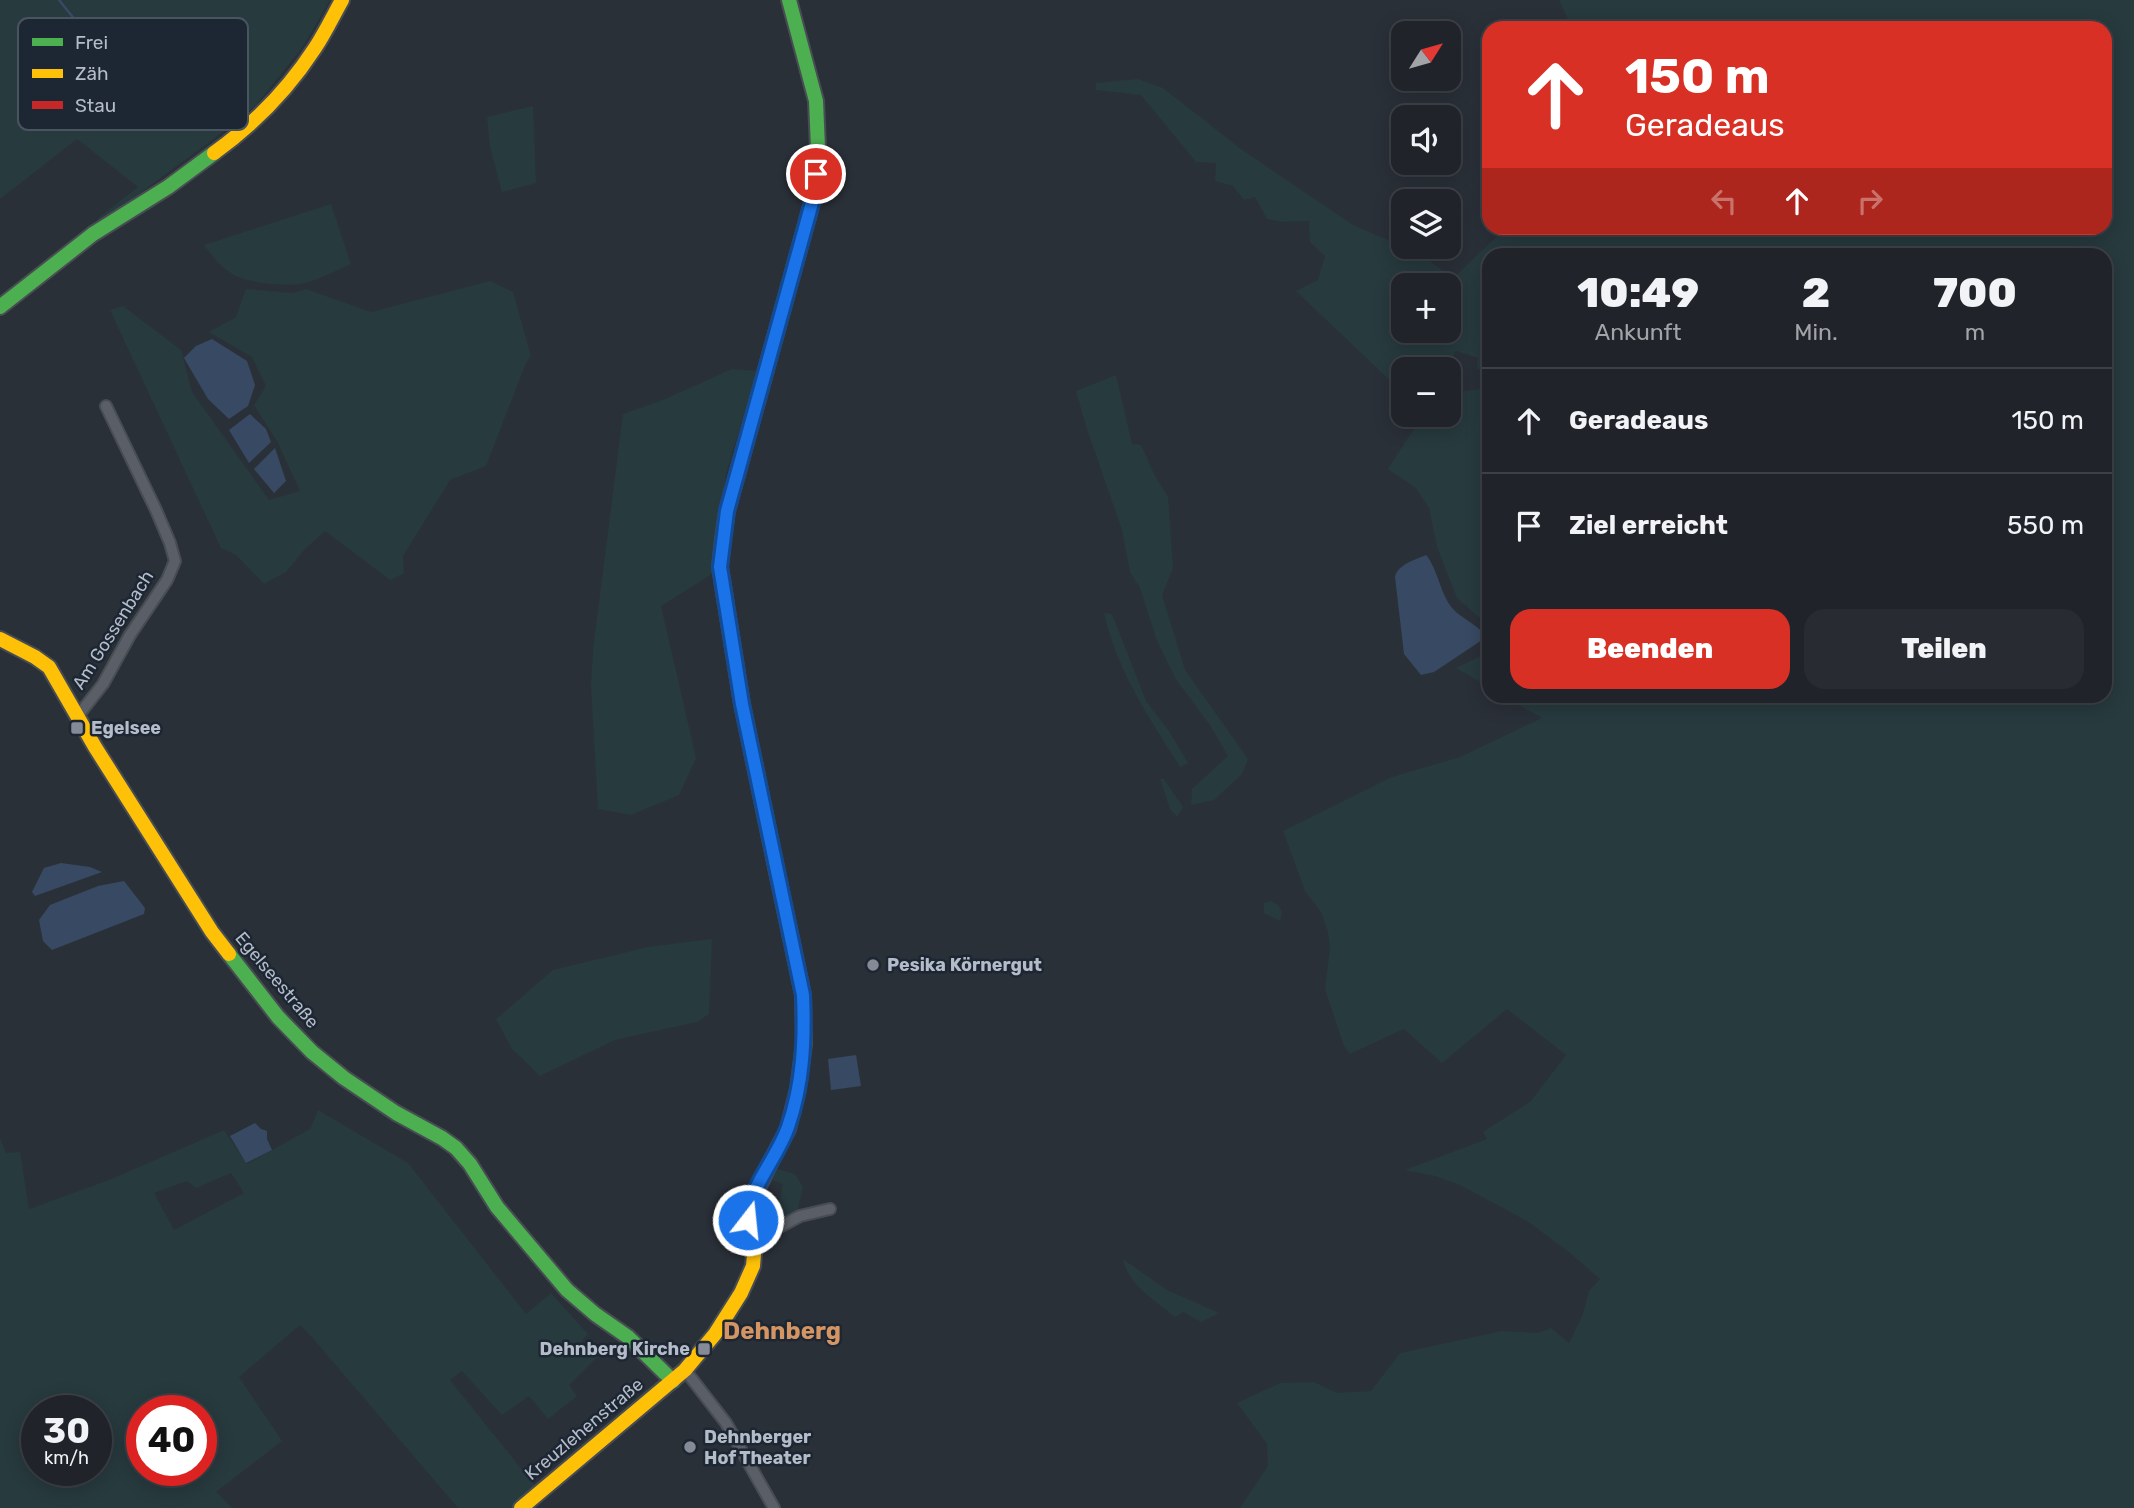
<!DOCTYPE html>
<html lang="de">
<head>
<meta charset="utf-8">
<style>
  body { margin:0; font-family:Rubik,sans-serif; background:#282c32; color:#f1f3f6; height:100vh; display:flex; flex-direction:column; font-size:26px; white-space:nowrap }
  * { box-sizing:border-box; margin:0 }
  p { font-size:23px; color:#a2a4a8 }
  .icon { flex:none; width:38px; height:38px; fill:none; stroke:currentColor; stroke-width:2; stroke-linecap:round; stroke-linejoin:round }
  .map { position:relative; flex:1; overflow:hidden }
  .details { position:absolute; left:1482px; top:248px; width:630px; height:455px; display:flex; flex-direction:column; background:#20242a; border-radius:21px; box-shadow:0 4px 18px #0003,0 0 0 2px #3d4147 }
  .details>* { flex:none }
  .guide { position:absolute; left:1482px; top:21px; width:630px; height:214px; border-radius:21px; box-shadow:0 4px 18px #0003,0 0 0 2px #3d4147; background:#d93025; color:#fff; overflow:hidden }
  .needle { width:46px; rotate:53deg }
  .fabs { position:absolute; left:1391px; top:21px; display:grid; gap:14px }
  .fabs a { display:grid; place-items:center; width:70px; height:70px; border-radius:14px; background:#20242a; box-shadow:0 4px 18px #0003,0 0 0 2px #3d4147; font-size:35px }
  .speed { position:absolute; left:21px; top:1395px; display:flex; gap:14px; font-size:35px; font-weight:700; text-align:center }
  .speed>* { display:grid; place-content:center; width:91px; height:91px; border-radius:50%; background:#20242a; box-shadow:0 4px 18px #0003,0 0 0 2px #3d4147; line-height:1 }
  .speed small { font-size:18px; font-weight:400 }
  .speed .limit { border:10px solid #d22; background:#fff; color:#111 }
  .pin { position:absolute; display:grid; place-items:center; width:60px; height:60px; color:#fff; margin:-30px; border:4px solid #fff; border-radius:50%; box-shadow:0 2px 7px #0007 }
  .me { position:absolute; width:77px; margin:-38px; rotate:16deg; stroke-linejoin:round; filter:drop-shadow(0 0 5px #0008) }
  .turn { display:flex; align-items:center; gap:24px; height:147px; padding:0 28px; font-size:32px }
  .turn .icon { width:91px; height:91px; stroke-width:2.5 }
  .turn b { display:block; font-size:49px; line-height:60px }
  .lanes { display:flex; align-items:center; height:66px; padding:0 28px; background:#0003; justify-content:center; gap:35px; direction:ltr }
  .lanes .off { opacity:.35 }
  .eta { display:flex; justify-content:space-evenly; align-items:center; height:119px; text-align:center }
  .eta b { font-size:42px; font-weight:800; line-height:49px }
  .action { display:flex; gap:14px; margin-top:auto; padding:14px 28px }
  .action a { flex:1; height:80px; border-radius:21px; background:#d93025; color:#fff; font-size:28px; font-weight:800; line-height:80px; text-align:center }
  .action a+a { background:#282c32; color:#f1f3f6 }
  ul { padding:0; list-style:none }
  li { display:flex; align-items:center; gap:21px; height:105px; padding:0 28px; border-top:2px solid #3d4147 }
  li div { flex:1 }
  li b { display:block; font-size:26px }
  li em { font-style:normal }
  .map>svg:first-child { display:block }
</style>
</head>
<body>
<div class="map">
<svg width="2134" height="1508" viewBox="0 0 2134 1508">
  <rect width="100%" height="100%" fill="#2a3038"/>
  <!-- green -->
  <g fill="#273a3e" fill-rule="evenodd">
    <polygon points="0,0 330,0 302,48 256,105 227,129 101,222 98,218 138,187 77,139 0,199"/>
    <path d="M1559 0H2134V1508H1240L1268 1466 1267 1444 1237 1403 1280 1383 1314 1382 1337 1393 1371 1391 1400 1353 1502 1331 1538 1333 1551 1328 1569 1343 1583 1314 1589 1291 1600 1279 1570 1253 1527 1221 1460 1185 1435 1176 1405 1170 1487 1139 1483 1132 1531 1101 1566 1055 1507 1009 1442 1063 1404 1029 1350 1054 1344 1046 1325 989 1330 948 1328 932 1321 912 1305 891 1283 831 1392 777 1460 757 1542 718 1505 697 2105 696V256H1489V369H1477L1478 358 1456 351 1446 369H1404L1403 393 1296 291 1318 280 1325 256 1310 242 1309 221 1283 222 1267 219 1255 197 1244 200 1233 186 1215 181 1216 163 1196 162 1141 95 1096 90V83L1138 79 1163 88 1241 149 1353 225 1420 254 1453 278 1506 228H2105V28H1572ZM1404 285H1449V331H1404Z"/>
    <polygon points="533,106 536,183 502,192 490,147 487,117"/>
    <path d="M331 204 351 264C337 270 321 279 305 283 296 285 283 285 272 284 236 280 226 275 204 245Z"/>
    <polygon points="490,281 513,292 531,356 526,363 486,466 450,480 403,556 404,573 390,580 325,531 305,549 286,572 264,584 236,555 221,548 110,310 123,306 181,350 192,392 269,500 300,491 278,443 254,405 266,386 252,357 209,332 236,317 246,289 293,293 306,289 371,312"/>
    <polygon points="732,369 757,371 726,474 715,572 661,606 696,758 679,795 631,815 598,809 591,686 593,650 623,414 665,399"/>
    <polygon points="1116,375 1132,444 1141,445 1155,476 1168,497 1173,568 1162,595 1185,670 1248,759 1242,774 1214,800 1191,805 1192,789 1228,756 1210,725 1175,678 1156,638 1140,588 1130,572 1122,530 1087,429 1076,391"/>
    <polygon points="1489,388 1489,626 1457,598 1437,547 1429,508 1416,488 1388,469 1423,415 1449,415 1449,393"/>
    <path d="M1104 613 1112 614 1146 701 1169 731 1188 763 1180 767C1150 719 1116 669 1104 613Z"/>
    <polygon points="1489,652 1489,687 1456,668"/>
    <polygon points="1160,779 1164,779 1183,807 1177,817 1170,809"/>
    <polygon points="1271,901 1278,905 1282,912 1280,921 1264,913 1264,903"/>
    <polygon points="712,939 709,1014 697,1022 615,1040 540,1076 512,1049 496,1019 553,970 648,947"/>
    <path d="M318 1110 408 1163 526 1314 551 1293 588 1334 582 1341 597 1357 569 1385 577 1396 548 1419 529 1396 502 1415 462 1371 450 1380 536 1487 513 1508H458L310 1335 300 1325 239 1377 282 1441 216 1492 232 1508H0V1138L6 1153 20 1152 29 1209 109 1180 224 1130 247 1164 310 1129ZM231 1173 244 1193 174 1230 154 1193 187 1181 196 1188ZM37 1410H96V1470H37ZM142 1410H201V1470H142Z"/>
    <polygon points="774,1168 795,1174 803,1187 797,1213 779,1225 773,1221 777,1213 783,1184 772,1180"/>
    <path d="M1123 1259 1167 1290 1219 1313 1201 1322 1183 1312 1175 1317C1156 1301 1128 1285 1123 1259Z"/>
  </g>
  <!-- water -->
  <g fill="#384963">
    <polygon points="212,339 247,361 255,385 248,406 229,419 208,399 184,358 196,346"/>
    <polygon points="250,414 266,429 271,442 249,463 229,430"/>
    <polygon points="275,448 286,481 274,493 254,469"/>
    <path d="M1426 555C1438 569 1440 594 1453 609 1462 619 1475 623 1483 633L1482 639 1479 642 1434 672 1421 675 1404 654 1395 577C1398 564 1415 560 1426 555Z"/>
    <polygon points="61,863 90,867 102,872 35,896 32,892 44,868"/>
    <polygon points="124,881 145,908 144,914 52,950 43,941 39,920 50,905 98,886"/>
    <polygon points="856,1055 861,1086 831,1090 828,1059"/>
    <polygon points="255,1123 261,1129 267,1131 267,1139 272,1150 246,1163 230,1136"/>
  </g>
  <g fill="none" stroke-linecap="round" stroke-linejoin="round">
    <!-- stream -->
    <polyline stroke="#384963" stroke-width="2.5" points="59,0 80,26"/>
    <!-- street casing -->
    <g stroke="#484c53" stroke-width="14">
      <g id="street">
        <polyline points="77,717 103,684 130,635 167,580 175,561 170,543 156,510 106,406"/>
        <polyline points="755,1243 772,1231 800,1216 830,1209"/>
        <polyline points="685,1370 726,1423 774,1508"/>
      </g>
    </g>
    <!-- fast casing -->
    <g stroke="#484c53" stroke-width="18">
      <g id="fast">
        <polyline points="789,0 816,101 818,148 815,175"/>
        <polyline points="0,307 93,234 168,187 214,153"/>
        <polyline points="723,539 720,567 742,704 777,872"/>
        <polyline points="229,954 278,1017 312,1052 344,1078 396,1113 442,1138 456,1148 470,1164 497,1207 567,1290 595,1314 628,1337 673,1381"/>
      </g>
    </g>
    <!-- slow casing -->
    <g stroke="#484c53" stroke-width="18">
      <g id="slow">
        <path d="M214 153C253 125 289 88 315 48 325 33 333 16 342 0"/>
        <polyline points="0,639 35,657 49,667 95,747 212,932 229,954"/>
        <polyline points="521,1508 685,1370 715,1334 741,1293 753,1266 755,1243 748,1221 748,1209 770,1163"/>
      </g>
    </g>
    <!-- jam casing -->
    <g stroke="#484c53" stroke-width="18">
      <g id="jam">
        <polyline points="723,539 727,511 813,199 815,175"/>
        <polyline points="770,1163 788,1129 798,1089 804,1044 803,995 777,872"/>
      </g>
    </g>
    <!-- street -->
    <use href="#street" stroke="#5a5e66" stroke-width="10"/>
    <!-- fast -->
    <use href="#fast" stroke="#4caf50" stroke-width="14"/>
    <!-- slow -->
    <use href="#slow" stroke="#ffc107" stroke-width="14"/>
    <!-- jam -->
    <use href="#jam" stroke="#c62828" stroke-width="14"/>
  </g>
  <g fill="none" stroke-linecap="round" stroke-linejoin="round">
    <!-- route casing -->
    <g stroke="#114b97" stroke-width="18">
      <path id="route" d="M748 1220C749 1186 777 1159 788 1127 803 1084 805 1040 803 995L742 704 720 567 727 511 813 199 816 174"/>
    </g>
    <!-- route -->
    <use href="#route" stroke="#1a73e8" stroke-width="12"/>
  </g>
  <!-- markers -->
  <g fill="#848b96" stroke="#1d2633" stroke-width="2.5">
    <rect x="70" y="721" width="14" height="14" rx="3.5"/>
    <circle cx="873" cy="965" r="7"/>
    <rect x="697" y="1342" width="14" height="14" rx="3.5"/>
    <circle cx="690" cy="1447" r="7"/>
  </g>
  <g text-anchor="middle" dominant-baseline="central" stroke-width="5" stroke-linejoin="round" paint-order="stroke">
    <!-- street labels -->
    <g font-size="18" fill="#b4bcc9" stroke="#1d2633">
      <text transform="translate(113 630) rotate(-58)">Am Gossenbach</text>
      <text transform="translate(277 980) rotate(50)">Egelseestraße</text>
      <text transform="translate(584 1429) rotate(-40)">Kreuzlehenstraße</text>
    </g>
    <!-- poi labels -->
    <g font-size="18" font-weight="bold" fill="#b4bcc9" stroke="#1d2633" text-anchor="start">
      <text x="91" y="728">Egelsee</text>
      <text x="887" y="965">Pesika Körnergut</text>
      <text x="690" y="1349" text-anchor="end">Dehnberg Kirche</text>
      <text x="704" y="1437">Dehnberger<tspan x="704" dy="21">Hof Theater</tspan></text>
    </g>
    <!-- district labels -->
    <g font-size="24" font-weight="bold" fill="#d59563" stroke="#1d2633">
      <text x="782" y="1331">Dehnberg</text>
    </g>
  </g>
  <!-- legend -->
  <rect x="18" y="18" width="230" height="112" rx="10" fill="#1d2633" stroke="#4a5360" stroke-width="2"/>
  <rect x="32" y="38" width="31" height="8" fill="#4caf50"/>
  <rect x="32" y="69" width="31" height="9" fill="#ffc107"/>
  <rect x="32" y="101" width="31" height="8" fill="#c62828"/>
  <g font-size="19" fill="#b4bcc9">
    <text x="75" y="49">Frei</text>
    <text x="75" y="80">Zäh</text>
    <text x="75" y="112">Stau</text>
  </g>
</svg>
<div class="fabs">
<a><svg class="needle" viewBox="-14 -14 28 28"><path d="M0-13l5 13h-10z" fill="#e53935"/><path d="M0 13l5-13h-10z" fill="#a2a4a8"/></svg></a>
<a><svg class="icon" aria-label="sound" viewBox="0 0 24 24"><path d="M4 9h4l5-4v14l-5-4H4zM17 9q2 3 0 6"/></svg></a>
<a><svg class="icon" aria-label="layers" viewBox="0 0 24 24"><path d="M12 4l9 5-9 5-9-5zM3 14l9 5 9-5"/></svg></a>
<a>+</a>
<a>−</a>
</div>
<div class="speed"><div>30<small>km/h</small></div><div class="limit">40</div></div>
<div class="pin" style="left:816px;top:174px;background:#d93025"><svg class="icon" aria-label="arrive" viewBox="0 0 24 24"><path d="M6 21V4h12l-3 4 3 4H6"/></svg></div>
<svg class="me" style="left:748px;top:1220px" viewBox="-20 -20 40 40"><circle r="17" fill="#1a73e8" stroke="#fff" stroke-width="3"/><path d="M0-11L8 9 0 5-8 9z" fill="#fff"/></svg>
<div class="guide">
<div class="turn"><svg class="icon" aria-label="ahead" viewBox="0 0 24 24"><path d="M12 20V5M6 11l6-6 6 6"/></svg><div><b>150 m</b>Geradeaus</div></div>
<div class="lanes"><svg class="icon off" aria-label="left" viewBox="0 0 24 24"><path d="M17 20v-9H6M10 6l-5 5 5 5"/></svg><svg class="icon" aria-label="ahead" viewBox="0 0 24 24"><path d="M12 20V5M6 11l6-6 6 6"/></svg><svg class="icon off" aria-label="right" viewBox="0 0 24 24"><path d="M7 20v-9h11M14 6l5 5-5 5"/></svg></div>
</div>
<section class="details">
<div class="eta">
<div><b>10:49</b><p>Ankunft</p></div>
<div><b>2</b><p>Min.</p></div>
<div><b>700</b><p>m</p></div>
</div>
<ul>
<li><svg class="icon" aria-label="ahead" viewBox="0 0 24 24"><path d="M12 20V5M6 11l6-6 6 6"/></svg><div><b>Geradeaus</b></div><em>150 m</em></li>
<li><svg class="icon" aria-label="arrive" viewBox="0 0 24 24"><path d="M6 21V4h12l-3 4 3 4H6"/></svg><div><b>Ziel erreicht</b></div><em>550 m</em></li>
</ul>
<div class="action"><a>Beenden</a><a>Teilen</a></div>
</section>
</div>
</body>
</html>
